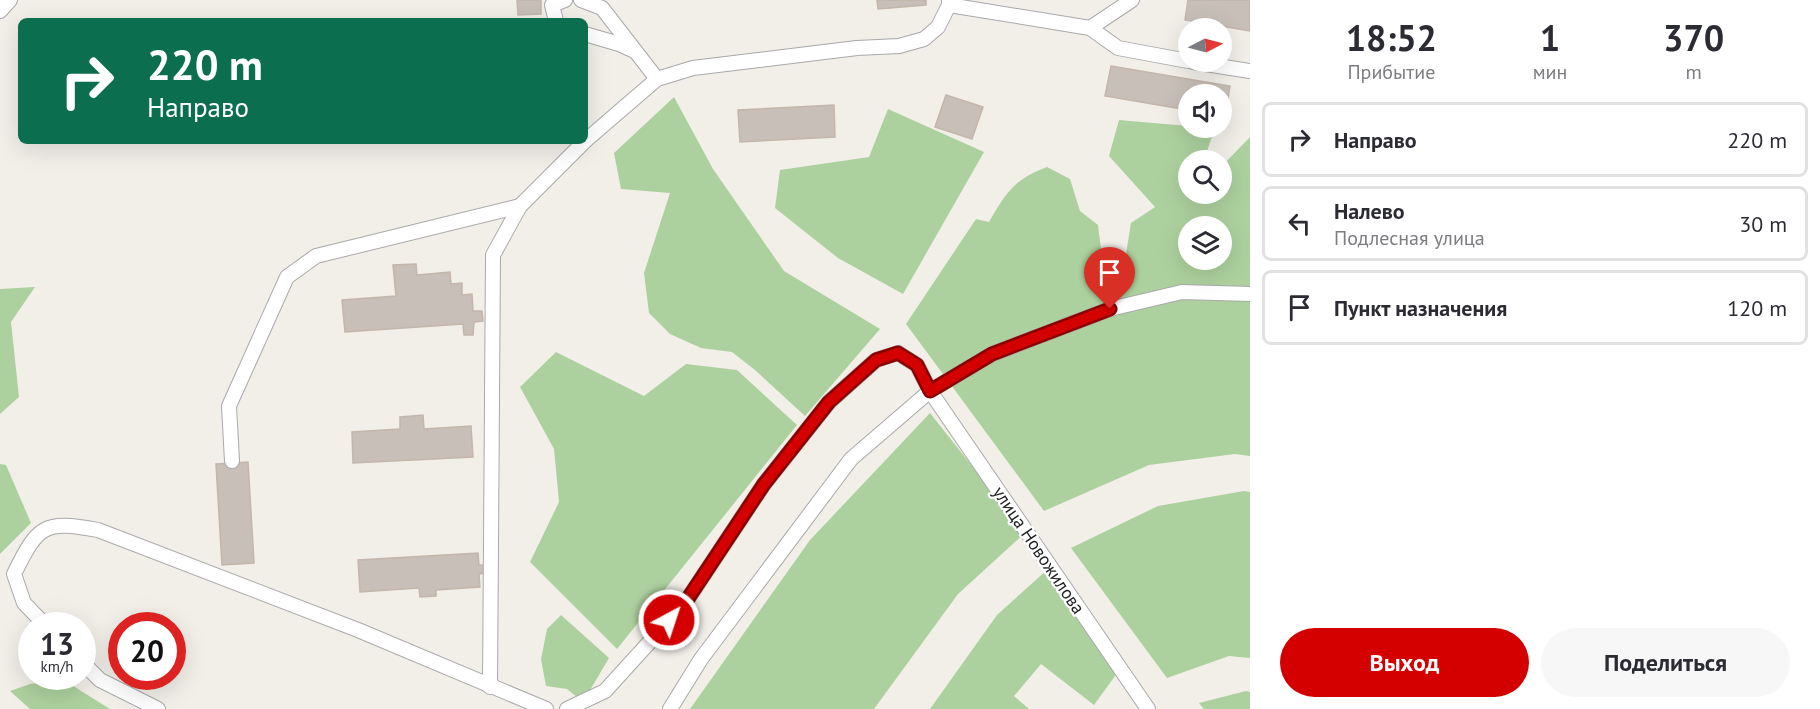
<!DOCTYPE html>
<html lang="ru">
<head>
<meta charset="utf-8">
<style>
  body { margin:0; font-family:"PT Sans",sans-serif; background:#f7f7f7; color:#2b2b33; height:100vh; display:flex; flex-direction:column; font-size:22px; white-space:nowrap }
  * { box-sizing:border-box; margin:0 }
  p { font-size:20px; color:#7c7c81 }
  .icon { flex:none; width:33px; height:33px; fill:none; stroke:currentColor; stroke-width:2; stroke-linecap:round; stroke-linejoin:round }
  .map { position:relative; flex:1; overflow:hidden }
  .side { display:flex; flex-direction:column; background:#fff; width:570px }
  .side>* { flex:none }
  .guide { position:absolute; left:18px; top:18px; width:570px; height:126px; border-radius:9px; box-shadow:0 6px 24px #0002; background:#0b6e4f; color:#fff; overflow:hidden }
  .needle { width:39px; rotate:84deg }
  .buttons { position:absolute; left:1178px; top:18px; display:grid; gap:12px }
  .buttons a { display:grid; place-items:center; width:54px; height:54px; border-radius:50%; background:#fff; box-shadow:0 6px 24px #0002; font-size:30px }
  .speed { position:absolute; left:18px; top:612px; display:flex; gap:12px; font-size:30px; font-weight:700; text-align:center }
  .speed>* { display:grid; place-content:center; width:78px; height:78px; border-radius:50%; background:#fff; box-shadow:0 6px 24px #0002; line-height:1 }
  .speed small { font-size:15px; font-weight:400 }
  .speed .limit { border:9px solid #d22; background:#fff; color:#111 }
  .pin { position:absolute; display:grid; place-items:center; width:51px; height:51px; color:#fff; margin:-62px -26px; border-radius:50% 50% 50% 0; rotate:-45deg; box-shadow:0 0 6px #0007 }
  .pin .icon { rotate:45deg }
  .me { position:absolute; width:66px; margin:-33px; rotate:40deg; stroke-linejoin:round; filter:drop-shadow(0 0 4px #0008) }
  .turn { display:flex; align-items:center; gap:21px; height:126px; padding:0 30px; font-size:27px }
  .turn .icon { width:78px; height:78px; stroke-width:2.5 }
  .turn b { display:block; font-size:42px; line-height:51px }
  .eta { display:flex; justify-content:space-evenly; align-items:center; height:102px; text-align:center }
  .eta b { font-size:36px; font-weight:800; line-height:42px }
  .primary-button { display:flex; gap:12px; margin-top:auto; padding:12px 30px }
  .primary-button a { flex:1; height:69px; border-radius:36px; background:#d40000; color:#fff; font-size:24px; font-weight:800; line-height:69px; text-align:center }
  .primary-button a+a { background:#f7f7f7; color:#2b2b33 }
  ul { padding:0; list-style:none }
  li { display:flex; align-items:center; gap:18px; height:75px; margin:0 12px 9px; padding:0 18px; border:3px solid #e1e1e2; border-radius:9px }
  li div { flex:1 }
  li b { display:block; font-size:22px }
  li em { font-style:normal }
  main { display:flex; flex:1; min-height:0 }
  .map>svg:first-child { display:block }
</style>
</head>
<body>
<main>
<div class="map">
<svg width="1250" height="709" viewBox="0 0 1250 709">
  <rect width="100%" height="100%" fill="#f2efe9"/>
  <!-- forest -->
  <g fill="#add19e" fill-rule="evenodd">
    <polygon points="674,97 713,169 784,271 880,329 805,416 755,370 732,352 701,348 670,334 649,313 644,273 670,193 621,189 614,153"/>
    <polygon points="888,109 984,152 903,294 838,258 775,208 780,170 869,157"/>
    <path d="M1119 120 1188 126V128H1215L1204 160H1188V194H1221V167L1250 137V456L1235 454 1149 465 1044 511 906 324 976 219 989 222C1006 193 1014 179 1047 167L1070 179 1080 211 1098 225 1101 249 1126 254 1131 223 1155 207 1109 156ZM1188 226H1221V260H1188Z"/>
    <polygon points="35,287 11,322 19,397 0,414 0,289"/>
    <polygon points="556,352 644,396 686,364 737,370 797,425 617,649 530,562 559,502 554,449 520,387"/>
    <polygon points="930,413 1025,533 958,594 874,709 690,709 810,540"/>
    <polygon points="0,464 6,465 31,523 0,554"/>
    <polygon points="1244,491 1250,492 1250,658 1229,656 1167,678 1071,548 1158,506"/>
    <polygon points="1048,569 1123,665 1094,705 1041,664 1014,696 1029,709 930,709 997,615"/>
    <polygon points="561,615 609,658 583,702 567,689 546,686 541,659 547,629"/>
    <polygon points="62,679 110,709 30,709 10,691 30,684"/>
    <polygon points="1246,691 1250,692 1250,709 1204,709 1199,703"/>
  </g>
  <!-- building -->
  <g fill="#c7bfb8" stroke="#c4b6ab" stroke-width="1.5">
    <polygon points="517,0 541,0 541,14 518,15"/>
    <polygon points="877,0 926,0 926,5 878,9"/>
    <polygon points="1188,0 1250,0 1250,31 1185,20"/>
    <polygon points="1111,66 1230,86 1225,117 1221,116 1221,94 1188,94 1188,110 1105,96"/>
    <polygon points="946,95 983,107 972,139 935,127"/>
    <polygon points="834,105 835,137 740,142 738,110"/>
    <polygon points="416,264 417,275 450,272 451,284 462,283 462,295 472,294 473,311 482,311 483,321 474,322 473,335 464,335 463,324 345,332 342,300 396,296 393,265"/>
    <polygon points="423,415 424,429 471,426 473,457 353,463 352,432 400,429 400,417"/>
    <polygon points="248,462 254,563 222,565 216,464"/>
    <polygon points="478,553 479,565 486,565 486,573 479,574 480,587 436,590 436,596 420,597 419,588 360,592 358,560"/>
  </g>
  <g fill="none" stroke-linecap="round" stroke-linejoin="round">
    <!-- minor casing -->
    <g stroke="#a9a9a9" stroke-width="16">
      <g id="minor">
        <polyline points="581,0 602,8 657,79"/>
        <polyline points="949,5 1090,28 1118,48 1188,61"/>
        <polyline points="0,11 10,0"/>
        <polyline points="556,21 552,5 565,0"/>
        <polyline points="1090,28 1132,0"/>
        <polyline points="585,34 619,44 632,50"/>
        <polyline points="1193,62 1250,71"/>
        <polyline points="585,141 657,79 693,68 857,48 899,46 924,39 938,27 949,5 949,0"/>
        <polyline points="232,461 229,406 287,277 316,256 520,206"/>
        <path d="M46 626 24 603 14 574C38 525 44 520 98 530L358 630 546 709"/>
        <polyline points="82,662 100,680 158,709"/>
        <polyline points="490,687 493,255 520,206 585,141"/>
        <polyline points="567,709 605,691 685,603 764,484 829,402 876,360 898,353 917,365 930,391 1148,709"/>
        <polyline points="670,709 701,659 851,459 930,391 992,354 1110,309 1182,292 1250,294"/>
      </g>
    </g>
    <!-- minor -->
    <use href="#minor" stroke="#fff" stroke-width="14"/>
  </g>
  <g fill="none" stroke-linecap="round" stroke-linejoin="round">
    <!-- route casing -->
    <g stroke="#8a0000" stroke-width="15">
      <polyline id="route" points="669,620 685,603 764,484 829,402 876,360 898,353 917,365 930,391 992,354 1110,309"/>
    </g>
    <!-- route -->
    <use href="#route" stroke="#d40000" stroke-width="10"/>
  </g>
  <g text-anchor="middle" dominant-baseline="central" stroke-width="4.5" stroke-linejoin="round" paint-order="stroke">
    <!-- street labels -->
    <g font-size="18" fill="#222" stroke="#fff">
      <text transform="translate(1039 550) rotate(56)">улица Новожилова</text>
    </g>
  </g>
</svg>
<div class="buttons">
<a><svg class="needle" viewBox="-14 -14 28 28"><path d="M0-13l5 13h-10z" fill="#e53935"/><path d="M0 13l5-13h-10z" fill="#7c7c81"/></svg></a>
<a><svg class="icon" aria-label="sound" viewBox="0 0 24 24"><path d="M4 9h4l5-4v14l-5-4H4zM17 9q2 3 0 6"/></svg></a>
<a><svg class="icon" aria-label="search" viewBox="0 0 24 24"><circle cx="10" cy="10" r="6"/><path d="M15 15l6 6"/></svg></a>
<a><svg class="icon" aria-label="layers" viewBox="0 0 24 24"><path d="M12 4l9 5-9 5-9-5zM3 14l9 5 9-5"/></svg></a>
</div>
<div class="speed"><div>13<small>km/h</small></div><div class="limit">20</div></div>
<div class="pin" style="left:1110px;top:309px;background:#d93025"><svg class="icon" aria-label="arrive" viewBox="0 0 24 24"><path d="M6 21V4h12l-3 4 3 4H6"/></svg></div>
<svg class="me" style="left:669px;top:620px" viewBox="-20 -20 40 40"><circle r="17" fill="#d40000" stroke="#fff" stroke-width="3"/><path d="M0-11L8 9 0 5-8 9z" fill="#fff"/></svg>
<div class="guide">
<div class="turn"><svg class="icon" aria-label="right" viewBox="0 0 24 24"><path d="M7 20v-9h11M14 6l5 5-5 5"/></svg><div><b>220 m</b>Направо</div></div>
</div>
</div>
<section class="side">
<div class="eta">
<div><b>18:52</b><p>Прибытие</p></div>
<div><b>1</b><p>мин</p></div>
<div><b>370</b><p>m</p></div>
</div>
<ul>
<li><svg class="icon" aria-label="right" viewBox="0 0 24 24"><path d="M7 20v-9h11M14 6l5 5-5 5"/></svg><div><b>Направо</b></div><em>220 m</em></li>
<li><svg class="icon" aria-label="left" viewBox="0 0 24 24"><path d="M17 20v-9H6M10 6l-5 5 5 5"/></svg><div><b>Налево</b><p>Подлесная улица</p></div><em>30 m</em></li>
<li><svg class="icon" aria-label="arrive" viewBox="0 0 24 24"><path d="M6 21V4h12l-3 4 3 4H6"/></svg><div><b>Пункт назначения</b></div><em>120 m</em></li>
</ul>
<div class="primary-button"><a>Выход</a><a>Поделиться</a></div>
</section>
</main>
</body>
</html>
